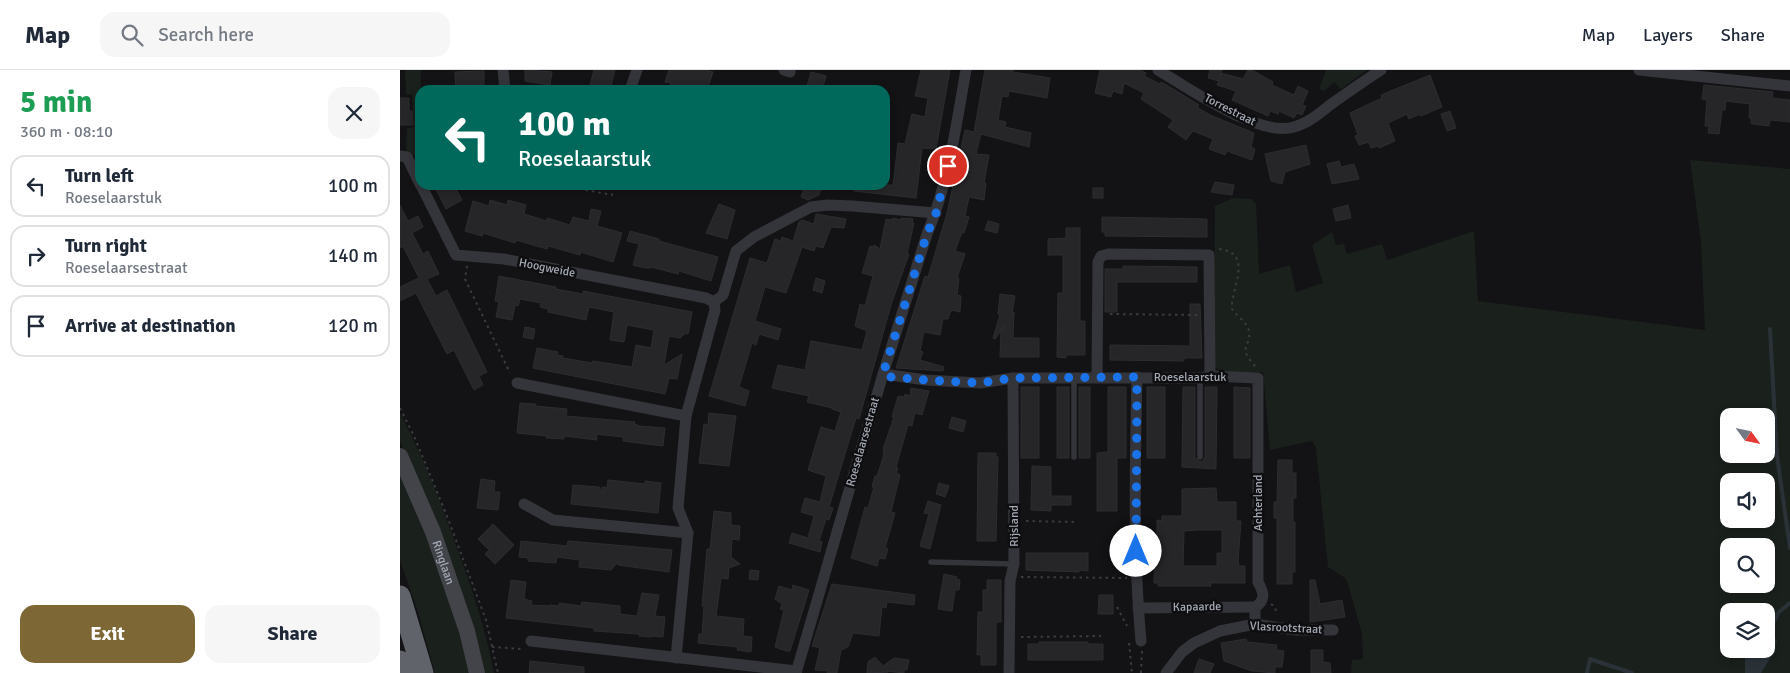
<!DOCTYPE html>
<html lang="en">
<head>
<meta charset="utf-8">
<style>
  body { margin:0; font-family:Signika,sans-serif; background:#f6f6f7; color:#1f2937; height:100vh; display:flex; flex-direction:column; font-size:19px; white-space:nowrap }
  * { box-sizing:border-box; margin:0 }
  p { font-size:16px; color:#747a83 }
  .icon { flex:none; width:28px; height:28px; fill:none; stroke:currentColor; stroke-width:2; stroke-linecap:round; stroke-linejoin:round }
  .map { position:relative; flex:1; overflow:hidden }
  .drawer { display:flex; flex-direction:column; background:#fff; width:400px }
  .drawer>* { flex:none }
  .banner { position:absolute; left:15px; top:15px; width:475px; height:105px; border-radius:15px; box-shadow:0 2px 8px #0003; background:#00695c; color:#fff; overflow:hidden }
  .needle { width:32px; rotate:123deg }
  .tools { position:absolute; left:1320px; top:338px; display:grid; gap:10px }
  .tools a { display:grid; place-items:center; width:55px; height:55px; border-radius:10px; background:#fff; box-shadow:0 2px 8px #0003; font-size:25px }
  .pin { position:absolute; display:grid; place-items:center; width:42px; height:42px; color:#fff; margin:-21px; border:2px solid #fff; border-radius:50%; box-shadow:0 1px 5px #0007 }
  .me { position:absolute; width:55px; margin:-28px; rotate:0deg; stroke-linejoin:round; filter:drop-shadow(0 0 4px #0008) }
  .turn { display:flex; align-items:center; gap:18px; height:105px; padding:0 20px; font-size:22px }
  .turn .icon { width:65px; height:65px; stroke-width:2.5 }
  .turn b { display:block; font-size:35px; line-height:42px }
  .round { display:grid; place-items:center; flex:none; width:52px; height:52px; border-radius:15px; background:#f6f6f7 }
  .head { display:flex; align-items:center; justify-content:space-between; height:85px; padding:0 20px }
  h1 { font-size:30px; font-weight:700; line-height:38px; color:#1e9e55 }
  .primary-button { display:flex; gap:10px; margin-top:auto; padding:10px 20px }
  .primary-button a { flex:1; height:58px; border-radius:15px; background:#7c6735; color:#fff; font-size:20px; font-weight:700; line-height:58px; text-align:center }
  .primary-button a+a { background:#f6f6f7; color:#1f2937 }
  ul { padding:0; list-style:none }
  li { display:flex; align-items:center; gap:15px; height:62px; margin:0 10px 8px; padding:0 10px; border:2px solid #e0e1e3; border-radius:15px }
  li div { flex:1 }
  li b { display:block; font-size:19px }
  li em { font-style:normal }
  header { display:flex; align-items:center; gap:30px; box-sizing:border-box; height:70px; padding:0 25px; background:#fff; border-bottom:1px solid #e0e1e3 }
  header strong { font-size:24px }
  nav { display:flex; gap:28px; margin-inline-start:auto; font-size:18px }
  .search { width:350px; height:45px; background:#f6f6f7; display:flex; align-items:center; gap:12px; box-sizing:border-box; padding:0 18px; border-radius:15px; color:#747a83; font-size:19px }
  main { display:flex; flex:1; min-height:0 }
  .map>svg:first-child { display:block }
</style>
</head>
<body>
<header>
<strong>Map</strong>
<div class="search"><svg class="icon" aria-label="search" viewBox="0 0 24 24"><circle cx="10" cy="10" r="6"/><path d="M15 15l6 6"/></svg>Search here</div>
<nav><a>Map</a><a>Layers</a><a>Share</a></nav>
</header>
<main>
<section class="drawer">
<div class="head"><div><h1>5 min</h1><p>360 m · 08:10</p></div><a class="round"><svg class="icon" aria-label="close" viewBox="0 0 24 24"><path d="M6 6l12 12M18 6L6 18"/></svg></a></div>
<ul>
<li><svg class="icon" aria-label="left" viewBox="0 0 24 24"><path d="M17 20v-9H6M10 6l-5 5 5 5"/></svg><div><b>Turn left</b><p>Roeselaarstuk</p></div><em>100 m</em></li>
<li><svg class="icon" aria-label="right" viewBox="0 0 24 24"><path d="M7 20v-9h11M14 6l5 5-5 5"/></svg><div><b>Turn right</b><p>Roeselaarsestraat</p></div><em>140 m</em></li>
<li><svg class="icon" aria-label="arrive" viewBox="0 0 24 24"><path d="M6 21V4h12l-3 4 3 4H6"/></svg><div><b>Arrive at destination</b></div><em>120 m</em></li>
</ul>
<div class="primary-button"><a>Exit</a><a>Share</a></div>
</section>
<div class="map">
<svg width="1390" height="603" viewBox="0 0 1390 603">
  <rect width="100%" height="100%" fill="#131315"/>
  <!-- green -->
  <g fill="#1a201b" fill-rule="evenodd">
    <polygon points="5,0 21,0 20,87 6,83 7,58 14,57 12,24 6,25"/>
    <polygon points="926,0 967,0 941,19 934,12 924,21 919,19"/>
    <path d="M1290 90 1390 99V603H951L952 590 963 589 962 564 948 514 945 508 928 497 916 378 912 371 870 380 863 302H821L814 295 815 136 833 128 851 129 856 134 859 204 890 195 896 222 923 213 912 175 932 162 936 175 944 174 947 184 982 174 987 190 1074 161 1078 231 1305 260 1301 172ZM1329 346H1366V384H1329ZM1329 411H1366V449H1329ZM1329 476H1366V514H1329ZM1329 541H1366V579H1329Z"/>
    <path d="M0 343C23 387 42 434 58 481 73 521 86 561 94 603H85L78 574 0 371Z"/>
    <polygon points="0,403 19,446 54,541 70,603 35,603 17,539 0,490"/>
  </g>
  <!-- water -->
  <polygon fill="#2a3238" points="1366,564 1372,564 1377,571 1374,582 1361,603 1345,603 1345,586 1347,579 1366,579"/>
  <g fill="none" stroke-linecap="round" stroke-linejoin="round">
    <!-- stream -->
    <g stroke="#2a3238" stroke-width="4">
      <polyline points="1370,259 1377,386 1390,478"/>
      <polyline points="1366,567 1379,542 1390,533"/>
      <polyline points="1187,603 1190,589 1232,603"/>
    </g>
  </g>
  <!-- building -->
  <g fill="#262629" stroke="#2d2d31" fill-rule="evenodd">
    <polygon points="125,0 152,2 150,15 125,11"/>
    <polygon points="194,0 215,0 210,20 190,15"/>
    <polygon points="269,0 306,0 313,2 307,20 269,20 271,13 265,12"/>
    <polygon points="521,0 550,0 536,79 522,78 516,128 454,121 454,115 493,115 498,73 505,74 512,44 525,47 528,28 515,26"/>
    <polygon points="585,0 613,0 613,2 650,8 647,28 609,21 608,27 602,26 598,50 606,52 605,57 631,63 629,77 581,64 576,84 589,85 584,113 586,113 584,130 569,127 565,146 569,147 564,163 562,162 555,181 565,184 557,208 559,208 557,225 561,226 560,242 551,240 548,249 543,249 540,265 524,262 520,281 523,282 520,290 544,297 543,301 496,298 525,206 528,207 547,143 565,60 574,62"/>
    <polygon points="700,0 740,0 746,3 744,6 760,14 761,12 770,17 799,35 797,37 810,45 854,63 851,77 855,79 852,90 827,81 825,85 809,79 813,69 793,61 786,70 768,57 773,50 741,29 744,23 724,13 722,24 713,21 711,27 695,23"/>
    <polygon points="810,0 822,0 819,11 821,3 843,9 848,0 852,0 873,12 872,15 894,25 898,16 908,21 902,35 906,36 902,45 897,43 894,48 879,41 878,44 870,41 868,46 832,30 836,21 817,15 819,11 808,8"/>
    <polygon points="84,1 84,19 56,20 55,2"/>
    <polygon points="411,2 426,6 422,20 406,20"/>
    <polygon points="1030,5 1042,37 1021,46 1020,44 1009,49 1007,44 988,53 995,71 979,78 978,76 971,78 969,72 959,75 955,66 958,65 950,43 982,28 981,25"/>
    <polygon points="1304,15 1373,22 1372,28 1390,30 1390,52 1370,50 1369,56 1353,54 1351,53 1351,48 1349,48 1350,34 1326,31 1325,40 1322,40 1319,64 1308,63 1309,56 1305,56 1307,30 1302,29"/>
    <polygon points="0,28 9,28 9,41 12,41 13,55 0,55"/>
    <polygon points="1050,41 1056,58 1047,61 1041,44"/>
    <polygon points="906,75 910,94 885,102 882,114 871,111 865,84"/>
    <polygon points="939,91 941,97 954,94 959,109 932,114 927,94"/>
    <polygon points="815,112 834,115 832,125 811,122"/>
    <polygon points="34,115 54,115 62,130 46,139"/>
    <polygon points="405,115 422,115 419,125 408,130 401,127"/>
    <rect x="693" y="118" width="10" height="10"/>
    <polygon points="90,130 107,135 108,130 126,135 124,144 147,151 147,148 170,155 173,147 189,151 191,139 201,141 197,156 222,163 213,192 181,182 180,185 148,176 147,179 116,170 115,173 83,163 82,166 65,161 73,131 89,136"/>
    <polygon points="319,134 335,140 327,169 306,163"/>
    <polygon points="0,135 8,151 18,146 23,157 12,163 23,184 28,181 39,204 27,209 36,226 47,220 87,302 79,306 83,315 74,320 54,280 47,284 16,223 0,231 0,217 19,208 3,176 0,178"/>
    <polygon points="948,135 951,148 936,151 933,139"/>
    <polygon points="416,144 446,149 444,158 431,157 423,178 416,176 414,181 402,177 386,223 365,217 355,251 381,259 378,270 359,264 356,275 352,273 339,317 349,321 345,336 309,326 350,188 367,193 375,169 381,171 382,167 393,171 399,152 402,150 414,154"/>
    <polygon points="702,147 807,149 807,167 705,166 705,162 702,162"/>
    <polygon points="493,148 501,150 501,148 513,149 512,152 514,153 507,184 509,184 491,235 459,349 456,348 429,437 433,438 429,450 426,449 419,471 422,472 420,482 389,473 392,463 408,468 414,446 401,442 405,428 420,432 426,406 408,400 421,357 435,361 441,342 432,339 432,338 407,332 409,326 372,318 378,295 405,300 411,271 462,280 467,261 455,256 460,234 465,236 473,206 462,203 470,176 473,177 474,175 480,179 486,149 493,150"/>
    <polygon points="588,151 599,154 597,163 585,160"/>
    <polygon points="666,158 680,158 680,251 685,251 685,285 666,285 666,288 657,287 658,223 663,223 663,185 648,185 648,169 666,168"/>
    <polygon points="230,161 259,169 259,171 318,187 311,211 279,201 278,204 251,197 251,198 245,198 233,195 239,174 227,171"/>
    <polygon points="723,196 797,197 797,212 717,212 717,242 705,242 705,199 723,199"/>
    <polygon points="99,206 156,217 156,219 183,224 183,221 292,242 288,264 286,263 280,268 269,266 264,295 282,284 277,309 269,308 265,324 133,298 137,278 158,282 157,285 163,286 163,288 192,293 193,291 232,297 236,275 251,278 254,260 227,255 224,272 210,270 214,242 189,237 186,250 148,242 148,239 140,237 141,233 120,229 118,236 115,235 112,250 96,247 99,232 95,231"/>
    <polygon points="416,208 425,211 422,223 413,220"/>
    <polygon points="600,224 615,226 612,244 614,242 613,268 639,268 639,287 600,287 601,261 606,254 595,269 593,268 600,245 598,244"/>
    <polygon points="790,234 800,234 802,288 784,288 784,291 710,290 710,275 790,276"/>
    <polygon points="125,257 135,259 133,269 123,267"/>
    <rect x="621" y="317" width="18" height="71"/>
    <rect x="657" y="317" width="12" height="71"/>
    <rect x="679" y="317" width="11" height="71"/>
    <polygon points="708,317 726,317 726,388 717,388 717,441 697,441 697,383 708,382"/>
    <rect x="747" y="317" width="18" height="71"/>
    <polygon points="783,317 795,317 795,387 800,392 803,391 805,387 805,317 817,317 816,399 782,397"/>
    <polygon points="834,317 850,318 850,388 834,388"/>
    <polygon points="511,318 529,321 522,345 515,343 512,356 508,355 496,397 498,398 496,403 500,405 491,442 495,443 485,478 488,479 485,489 479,488 477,496 451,488 465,437 468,438 474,417 472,417 475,406 477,406 483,388 484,380 483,379 494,347 492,347 498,326 504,327 505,324 510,326"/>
    <polygon points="120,333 136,334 135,336 167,339 166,346 235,352 234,354 240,356 265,358 263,376 223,371 223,367 196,364 197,370 164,366 164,369 146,368 147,366 117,363"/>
    <polygon points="309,343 336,346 329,396 299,393 304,354 308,355"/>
    <polygon points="552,347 566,351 563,362 549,358"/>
    <polygon points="578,383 596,383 596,387 598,387 596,471 577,471"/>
    <polygon points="878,390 892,390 892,403 896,403 896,428 893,428 893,452 895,452 895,502 892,502 892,514 877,514 877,448 874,448 874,432 877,432"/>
    <polygon points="632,396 651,397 651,426 671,426 671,435 651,435 651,441 631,440"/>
    <polygon points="81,409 95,411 94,422 100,422 98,440 77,438"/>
    <polygon points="208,410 245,414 245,411 261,413 258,443 171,434 173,415 199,417 204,423 202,417 207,418"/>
    <polygon points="539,413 549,416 545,427 536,424"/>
    <path d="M816 418 817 432H836V451H841L838 491 839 496H845V513H810L811 516H758V513H754L755 482H757V450L762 451V446H782V419ZM798 460H822V483H817V496H783L784 461Z"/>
    <polygon points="528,431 541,435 530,479 520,476 529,444 524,443"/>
    <polygon points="314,441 331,443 331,455 340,456 339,470 332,469 331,487 340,494 329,498 328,509 321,508 316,546 344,549 343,566 352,567 351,582 337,580 338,577 298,573 299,564 302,564 304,536 302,536 307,479 310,479"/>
    <polygon points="93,454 114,475 95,494 85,484 89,480 78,469"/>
    <polygon points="121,471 167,476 168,471 272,480 269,502 218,495 218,492 211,500 179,497 180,490 157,487 156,493 128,491 128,488 119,487"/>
    <polygon points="626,483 688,483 688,501 679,500 679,502 626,500"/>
    <polygon points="350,500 359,501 358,510 349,509"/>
    <polygon points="544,504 557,507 556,509 560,510 559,520 555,520 552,541 538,539"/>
    <polygon points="111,510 126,512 124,529 132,531 131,535 150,536 150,535 159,536 159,533 181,536 182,532 220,536 220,544 237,546 242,523 259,525 255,546 265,547 263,567 251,566 251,567 239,566 239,564 194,561 194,558 106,548"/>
    <polygon points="587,510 601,510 601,552 596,552 596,595 581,595 581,584 577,585 578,542 583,542 583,520 587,520"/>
    <polygon points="910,510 915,510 920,534 942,530 945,547 910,552"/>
    <polygon points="432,514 515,525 514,535 487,532 486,538 482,537 479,566 453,563 448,577 441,580 437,603 427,603 428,601 415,600 420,578 412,576"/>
    <polygon points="393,515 409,520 390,581 386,581 375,577 384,540 380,539 382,534 375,529 379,516 392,520"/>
    <polygon points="699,525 713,525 713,544 698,544"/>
    <polygon points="846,569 847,572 877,575 876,580 884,581 882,597 875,597 875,603 852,601 824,591 821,573"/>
    <polygon points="639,572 688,572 688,574 703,574 703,590 628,590 628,574 639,574"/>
    <polygon points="911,580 923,580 923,592 930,593 931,603 911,603"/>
    <polygon points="475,587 483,596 494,588 509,590 507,600 504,600 504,603 486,601 488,602 467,603 468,592"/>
    <polygon points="799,589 814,594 810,603 794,603"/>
    <polygon points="130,591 184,597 184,603 129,603"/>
  </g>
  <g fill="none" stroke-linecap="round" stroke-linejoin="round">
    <!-- path -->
    <g stroke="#3a3c41" stroke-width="2" stroke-dasharray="2.5 4" stroke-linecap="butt">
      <polyline points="160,115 212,125 215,115"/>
      <path d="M819 179C855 183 830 220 832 239 837 246 847 252 849 261 851 279 836 276 856 297"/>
      <polyline points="67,196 65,209 110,303"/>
      <polyline points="710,244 797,245"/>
      <polyline points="0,338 14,366 47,446 86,550 98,603"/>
      <polyline points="626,451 678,452"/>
      <polyline points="621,507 727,508"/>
      <polyline points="871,534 875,537 877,545"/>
      <polyline points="717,537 727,556"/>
      <polyline points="621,567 701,566"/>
      <polyline points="729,573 732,603"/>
      <polyline points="92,577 122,579"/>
      <polyline points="741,603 742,581"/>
    </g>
    <!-- service -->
    <g stroke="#34353a" stroke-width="5.5">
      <polyline points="674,387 674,307"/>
      <polyline points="800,387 800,308"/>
      <polyline points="531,492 614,494"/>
    </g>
    <!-- minor -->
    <g stroke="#34353a" stroke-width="11">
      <polyline points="103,0 105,20"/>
      <polyline points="384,0 390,2"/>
      <path d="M758 0C788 18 860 68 894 57 908 53 919 44 930 35 947 23 964 11 981 0"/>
      <polyline points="1239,0 1390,16"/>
      <polyline points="230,20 237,0"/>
      <polyline points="0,86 7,87 20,114"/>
      <polyline points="21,115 56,185 104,189 306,228 314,232 315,240 286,346 278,438 288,463 276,588"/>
      <polyline points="314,232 323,225 336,181 354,167 411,137 428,135 452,136 536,143"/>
      <path d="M483 304 526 310 580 313 613 308H800L810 306 858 308V512C863 521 867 530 855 537V554"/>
      <polyline points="697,307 698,192 701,186 708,184 809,185 810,306"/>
      <path d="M737 307C735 395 733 484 741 571"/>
      <polyline points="117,313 286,346"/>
      <polyline points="124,434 153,450 288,463"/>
      <polyline points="738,538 855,537"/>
      <polyline points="131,571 396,601"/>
      <path d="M396 603 483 304 527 164C549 112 556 55 566 0"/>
      <polyline points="609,603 610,511 614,494 613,308"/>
      <polyline points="766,603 782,582 794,573 820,561 855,554 895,560 933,560"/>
    </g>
    <!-- secondary -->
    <path stroke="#42444a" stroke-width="16" id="s1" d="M0 386 33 462 67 561 77 603"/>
    <!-- motorway -->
    <g stroke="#61636b" stroke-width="21">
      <polyline points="0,526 23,603"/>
      <polyline points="0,591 3,603"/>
    </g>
  </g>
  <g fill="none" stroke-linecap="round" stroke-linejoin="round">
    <!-- route -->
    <polyline stroke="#1a73e8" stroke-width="9" stroke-dasharray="0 16.2" points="548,96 536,143 527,164 483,304 490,307 526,310 580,313 613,308 737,307 736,481"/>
  </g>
  <g text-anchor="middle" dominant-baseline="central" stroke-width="5" stroke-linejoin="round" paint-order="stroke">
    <!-- street labels -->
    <g font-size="12" fill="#a5aab5" stroke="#0e0e10">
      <text transform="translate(830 40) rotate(27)">Torrestraat</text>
      <text transform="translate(147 198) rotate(11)">Hoogweide</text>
      <text x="790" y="307">Roeselaarstuk</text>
      <text transform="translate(463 372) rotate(-74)">Roeselaarsestraat</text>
      <text transform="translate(858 433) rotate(-90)">Achterland</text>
      <text transform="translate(614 456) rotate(-90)">Rijsland</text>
      <text stroke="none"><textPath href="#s1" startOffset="115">Ringlaan</textPath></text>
      <text transform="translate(797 537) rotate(-1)">Kapaarde</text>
      <text transform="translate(886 558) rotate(3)">Vlasrootstraat</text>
    </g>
  </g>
</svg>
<div class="tools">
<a><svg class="needle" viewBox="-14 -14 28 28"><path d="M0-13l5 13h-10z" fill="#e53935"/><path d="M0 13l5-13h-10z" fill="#747a83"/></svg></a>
<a><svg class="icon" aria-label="sound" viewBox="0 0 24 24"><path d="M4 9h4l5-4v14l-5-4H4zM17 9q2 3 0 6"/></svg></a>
<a><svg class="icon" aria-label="search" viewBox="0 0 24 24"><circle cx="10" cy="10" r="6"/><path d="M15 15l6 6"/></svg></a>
<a><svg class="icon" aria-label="layers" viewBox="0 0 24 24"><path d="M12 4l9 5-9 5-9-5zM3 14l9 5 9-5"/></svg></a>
</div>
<div class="pin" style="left:548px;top:96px;background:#d93025"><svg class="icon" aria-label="arrive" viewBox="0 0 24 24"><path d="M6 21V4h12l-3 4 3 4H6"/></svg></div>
<svg class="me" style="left:736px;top:481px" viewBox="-20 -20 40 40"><circle r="19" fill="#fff"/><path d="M0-13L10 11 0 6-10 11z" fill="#1a73e8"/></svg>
<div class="banner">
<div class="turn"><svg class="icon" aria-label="left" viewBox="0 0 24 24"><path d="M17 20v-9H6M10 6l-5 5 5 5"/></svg><div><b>100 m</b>Roeselaarstuk</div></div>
</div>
</div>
</main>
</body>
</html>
